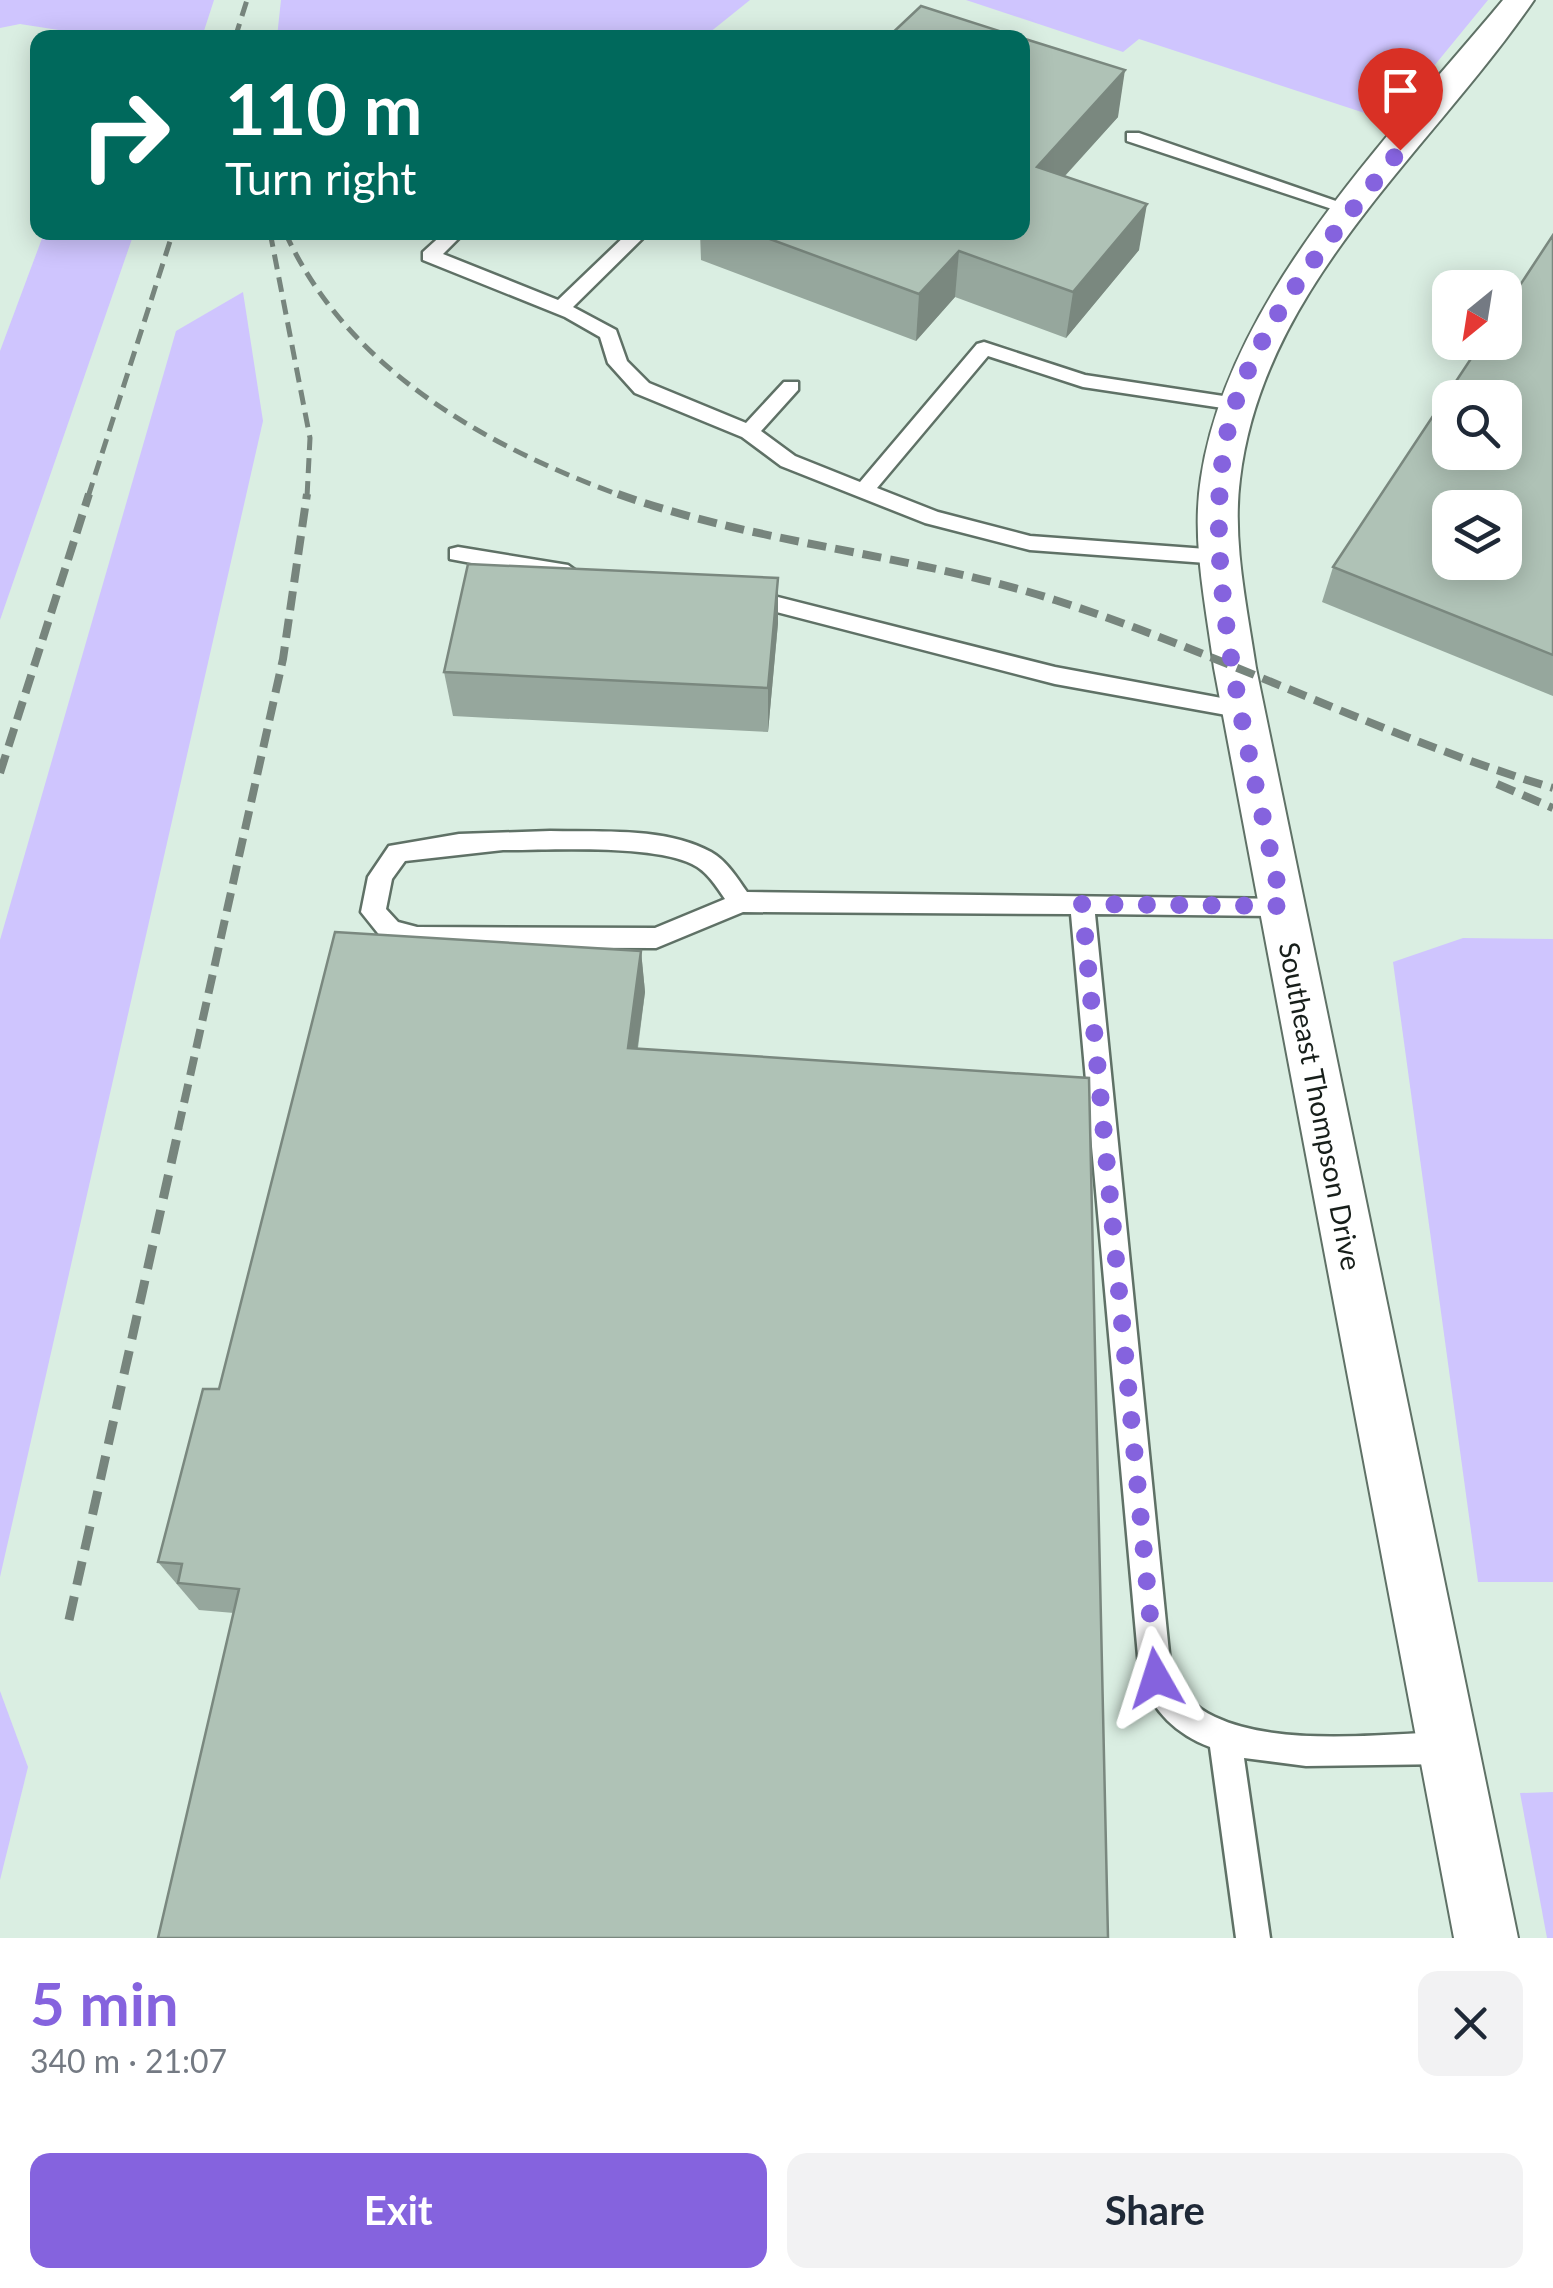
<!DOCTYPE html>
<html lang="en">
<head>
<meta charset="utf-8">
<style>
  body { margin:0; font-family:Lato,sans-serif; background:#f2f2f3; color:#1f2937; height:100vh; display:flex; flex-direction:column; font-size:38px; white-space:nowrap }
  * { box-sizing:border-box; margin:0 }
  p { font-size:32px; color:#747a83 }
  .icon { flex:none; width:55px; height:55px; fill:none; stroke:currentColor; stroke-width:2; stroke-linecap:round; stroke-linejoin:round }
  .map { position:relative; height:1938px; overflow:hidden }
  .side { display:flex; flex-direction:column; background:#fff; flex:1 }
  .side>* { flex:none }
  .hud { position:absolute; left:30px; top:30px; width:1000px; height:210px; border-radius:20px; box-shadow:0 5px 25px #0003; background:#00695c; color:#fff; overflow:hidden }
  .needle { width:65px; rotate:210deg }
  .tools { position:absolute; left:1432px; top:270px; display:grid; gap:20px }
  .tools a { display:grid; place-items:center; width:90px; height:90px; border-radius:20px; background:#fff; box-shadow:0 5px 25px #0003; font-size:50px }
  .pin { position:absolute; display:grid; place-items:center; width:85px; height:85px; color:#fff; margin:-102px -42px; border-radius:50% 50% 50% 0; rotate:-45deg; box-shadow:0 0 10px #0007 }
  .pin .icon { rotate:45deg }
  .me { position:absolute; width:110px; margin:-55px; rotate:354deg; stroke-linejoin:round; filter:drop-shadow(0 0 8px #0008) }
  .turn { display:flex; align-items:center; gap:35px; height:210px; padding:0 30px; font-size:45px }
  .turn .icon { width:130px; height:130px; stroke-width:2.5 }
  .turn b { display:block; font-size:70px; line-height:85px }
  .round { display:grid; place-items:center; flex:none; width:105px; height:105px; border-radius:20px; background:#f2f2f3 }
  .overview { display:flex; align-items:center; justify-content:space-between; height:170px; padding:0 30px }
  h1 { font-size:60px; font-weight:700; line-height:75px; color:#8563de }
  .action { display:flex; gap:20px; margin-top:auto; padding:20px 30px }
  .action a { flex:1; height:115px; border-radius:20px; background:#8563de; color:#fff; font-size:40px; font-weight:700; line-height:115px; text-align:center }
  .action a+a { background:#f2f2f3; color:#1f2937 }
  .map>svg:first-child { display:block }
</style>
</head>
<body>
<div class="map">
<svg width="1553" height="1938" viewBox="0 0 1553 1938">
  <rect width="100%" height="100%" fill="#daeee2"/>
  <!-- green -->
  <g fill="#cfc5fe">
    <polygon points="0,0 214,0 202,37 67,38 65,31 20,24 0,28"/>
    <polygon points="281,0 750,0 704,37 277,37"/>
    <polygon points="966,0 1488,0 1389,121 1139,39 1123,52"/>
    <polygon points="44,233 134,233 0,620 0,351"/>
    <polygon points="243,292 263,421 0,1577 0,940 176,331"/>
    <polygon points="1463,938 1553,939 1553,1582 1478,1582 1393,962"/>
    <polygon points="0,1691 28,1767 0,1880"/>
    <polygon points="1553,1792 1553,1938 1547,1938 1520,1793"/>
  </g>
  <g fill="none" stroke-linecap="round" stroke-linejoin="round">
    <!-- lane casing -->
    <g stroke="#5f7166" stroke-width="5">
      <g id="lane">
        <polygon points="1127,133 1139,133 1362,210 1347,214 1127,141"/>
        <polygon points="445,232 465,232 443,254 558,300 629,232 649,232 573,307 616,330 627,361 649,383 746,423 784,382 798,382 798,390 761,431 795,456 860,482 977,344 984,342 1085,375 1243,399 1246,404 1236,410 1083,387 988,356 877,488 938,512 1030,536 1220,550 1231,557 1220,564 1030,550 925,523 781,466 742,437 635,393 608,363 600,337 565,317 423,260 423,252"/>
        <polygon points="458,547 568,565 579,573 568,581 450,559 450,549"/>
        <polygon points="746,589 1055,667 1243,702 1254,710 1243,718 1055,684 738,602 735,597"/>
        <path d="M550 831C600 832 666 827 711 852 727 861 737 878 747 892L1291 899 1294 906 1291 913 1282 916 1095 914 1171 1673C1182 1692 1194 1708 1215 1717 1279 1747 1379 1734 1449 1732L1460 1737 1465 1748 1460 1759 1449 1764 1306 1766 1244 1758 1270 1938H1236L1210 1747C1176 1734 1154 1712 1140 1678L1071 914 743 912 656 948 417 947 381 937 361 912 368 877 389 846 459 834ZM503 850C551 850 651 844 692 864 707 871 716 886 725 899L655 928 417 927 398 922 386 909 392 879 405 861Z"/>
      </g>
    </g>
    <!-- street casing -->
    <g stroke="#5f7166" stroke-width="4">
      <path id="street" d="M1503 0H1534C1430 152 1263 285 1240 479 1232 541 1247 607 1256 668L1518 1938H1454L1214 668C1206 606 1191 540 1201 478 1228 297 1390 136 1503 0Z"/>
    </g>
    <!-- lane -->
    <use href="#lane" fill="#fff" fill-rule="evenodd"/>
    <!-- street -->
    <use href="#street" fill="#fff" fill-rule="evenodd"/>
    <!-- rail-far2 -->
    <g stroke="#77857d" stroke-width="5" stroke-dasharray="15 8" stroke-linecap="butt">
      <polyline points="235,38 247,0"/>
      <polyline points="270,232 310,438 307,497"/>
      <path d="M285 232C347 370 489 448 625 497"/>
      <polyline points="88,497 173,232"/>
    </g>
    <!-- rail-far1 -->
    <g stroke="#77857d" stroke-width="8" stroke-dasharray="19 9" stroke-linecap="butt">
      <path d="M618 494C760 545 912 554 1055 600 1224 654 1382 737 1553 788"/>
      <polyline points="0,773 89,494"/>
      <polyline points="1497,784 1553,808"/>
      <polyline points="178,1130 283,659 307,494"/>
    </g>
    <!-- rail -->
    <polyline stroke="#77857d" stroke-width="9" stroke-dasharray="24 12" stroke-linecap="butt" points="69,1620 179,1128"/>
  </g>
  <!-- wall -->
  <g fill="#96a79d">
    <polygon points="1022,38 1118,117 1065,176 1139,250 1066,338 955,297 916,341 701,260 700,232 1022,232"/>
    <polygon points="1553,235 1553,696 1322,602 1333,567"/>
    <polygon points="778,578 778,623 768,732 453,716 444,672"/>
    <polygon points="641,951 645,992 638,1048 234,1613 199,1610 158,1562 219,1389"/>
  </g>
  <!-- shaded-wall -->
  <g fill="#7a887f">
    <polygon points="1125,70 1118,117 1031,213 1037,167"/>
    <polygon points="1147,204 1139,250 1066,338 1073,292"/>
    <polygon points="959,251 955,297 916,341 919,294"/>
    <polygon points="778,578 778,623 768,732 768,688"/>
    <polygon points="641,951 645,992 632,1087 628,1048"/>
  </g>
  <!-- building -->
  <g fill="#afc2b6" stroke="#7a887f" stroke-width="2.5" fill-rule="evenodd">
    <polygon points="921,6 1021,38 887,38"/>
    <polygon points="1022,38 1125,70 1037,167 1147,204 1073,292 959,251 919,294 751,232 1022,232"/>
    <path d="M1553 235V655L1333 567 1482 342H1505V308ZM1450 398H1505V452H1450ZM1450 508H1505V562H1450Z"/>
    <polygon points="468,564 778,578 768,688 444,672"/>
    <polygon points="335,932 641,951 628,1048 1089,1078 1108,1938 158,1938 239,1589 178,1583 182,1564 158,1562 203,1389 219,1389"/>
  </g>
  <g fill="none" stroke-linecap="round" stroke-linejoin="round">
    <!-- route -->
    <path stroke="#8563de" stroke-width="18" stroke-dasharray="0 32.4" d="M1156 1678 1082 904 1282 906C1253 762 1189 545 1235 404 1267 308 1339 228 1400 150"/>
  </g>
  <g text-anchor="middle" dominant-baseline="central" stroke-width="10" stroke-linejoin="round" paint-order="stroke">
    <!-- street labels -->
    <g font-size="28" fill="#171e1a" stroke="#fff">
      <text transform="translate(1321 1106) rotate(79)">Southeast Thompson Drive</text>
    </g>
  </g>
</svg>
<div class="tools">
<a><svg class="needle" viewBox="-14 -14 28 28"><path d="M0-13l5 13h-10z" fill="#e53935"/><path d="M0 13l5-13h-10z" fill="#747a83"/></svg></a>
<a><svg class="icon" aria-label="search" viewBox="0 0 24 24"><circle cx="10" cy="10" r="6"/><path d="M15 15l6 6"/></svg></a>
<a><svg class="icon" aria-label="layers" viewBox="0 0 24 24"><path d="M12 4l9 5-9 5-9-5zM3 14l9 5 9-5"/></svg></a>
</div>
<div class="pin" style="left:1400px;top:150px;background:#d93025"><svg class="icon" aria-label="arrive" viewBox="0 0 24 24"><path d="M6 21V4h12l-3 4 3 4H6"/></svg></div>
<svg class="me" style="left:1156px;top:1678px" viewBox="-20 -20 40 40"><path d="M0-17L14 15 0 8-14 15z" fill="#8563de" stroke="#fff" stroke-width="4"/></svg>
<div class="hud">
<div class="turn"><svg class="icon" aria-label="right" viewBox="0 0 24 24"><path d="M7 20v-9h11M14 6l5 5-5 5"/></svg><div><b>110 m</b>Turn right</div></div>
</div>
</div>
<section class="side">
<div class="overview"><div><h1>5 min</h1><p>340 m · 21:07</p></div><a class="round"><svg class="icon" aria-label="close" viewBox="0 0 24 24"><path d="M6 6l12 12M18 6L6 18"/></svg></a></div>
<div class="action"><a>Exit</a><a>Share</a></div>
</section>
</body>
</html>
